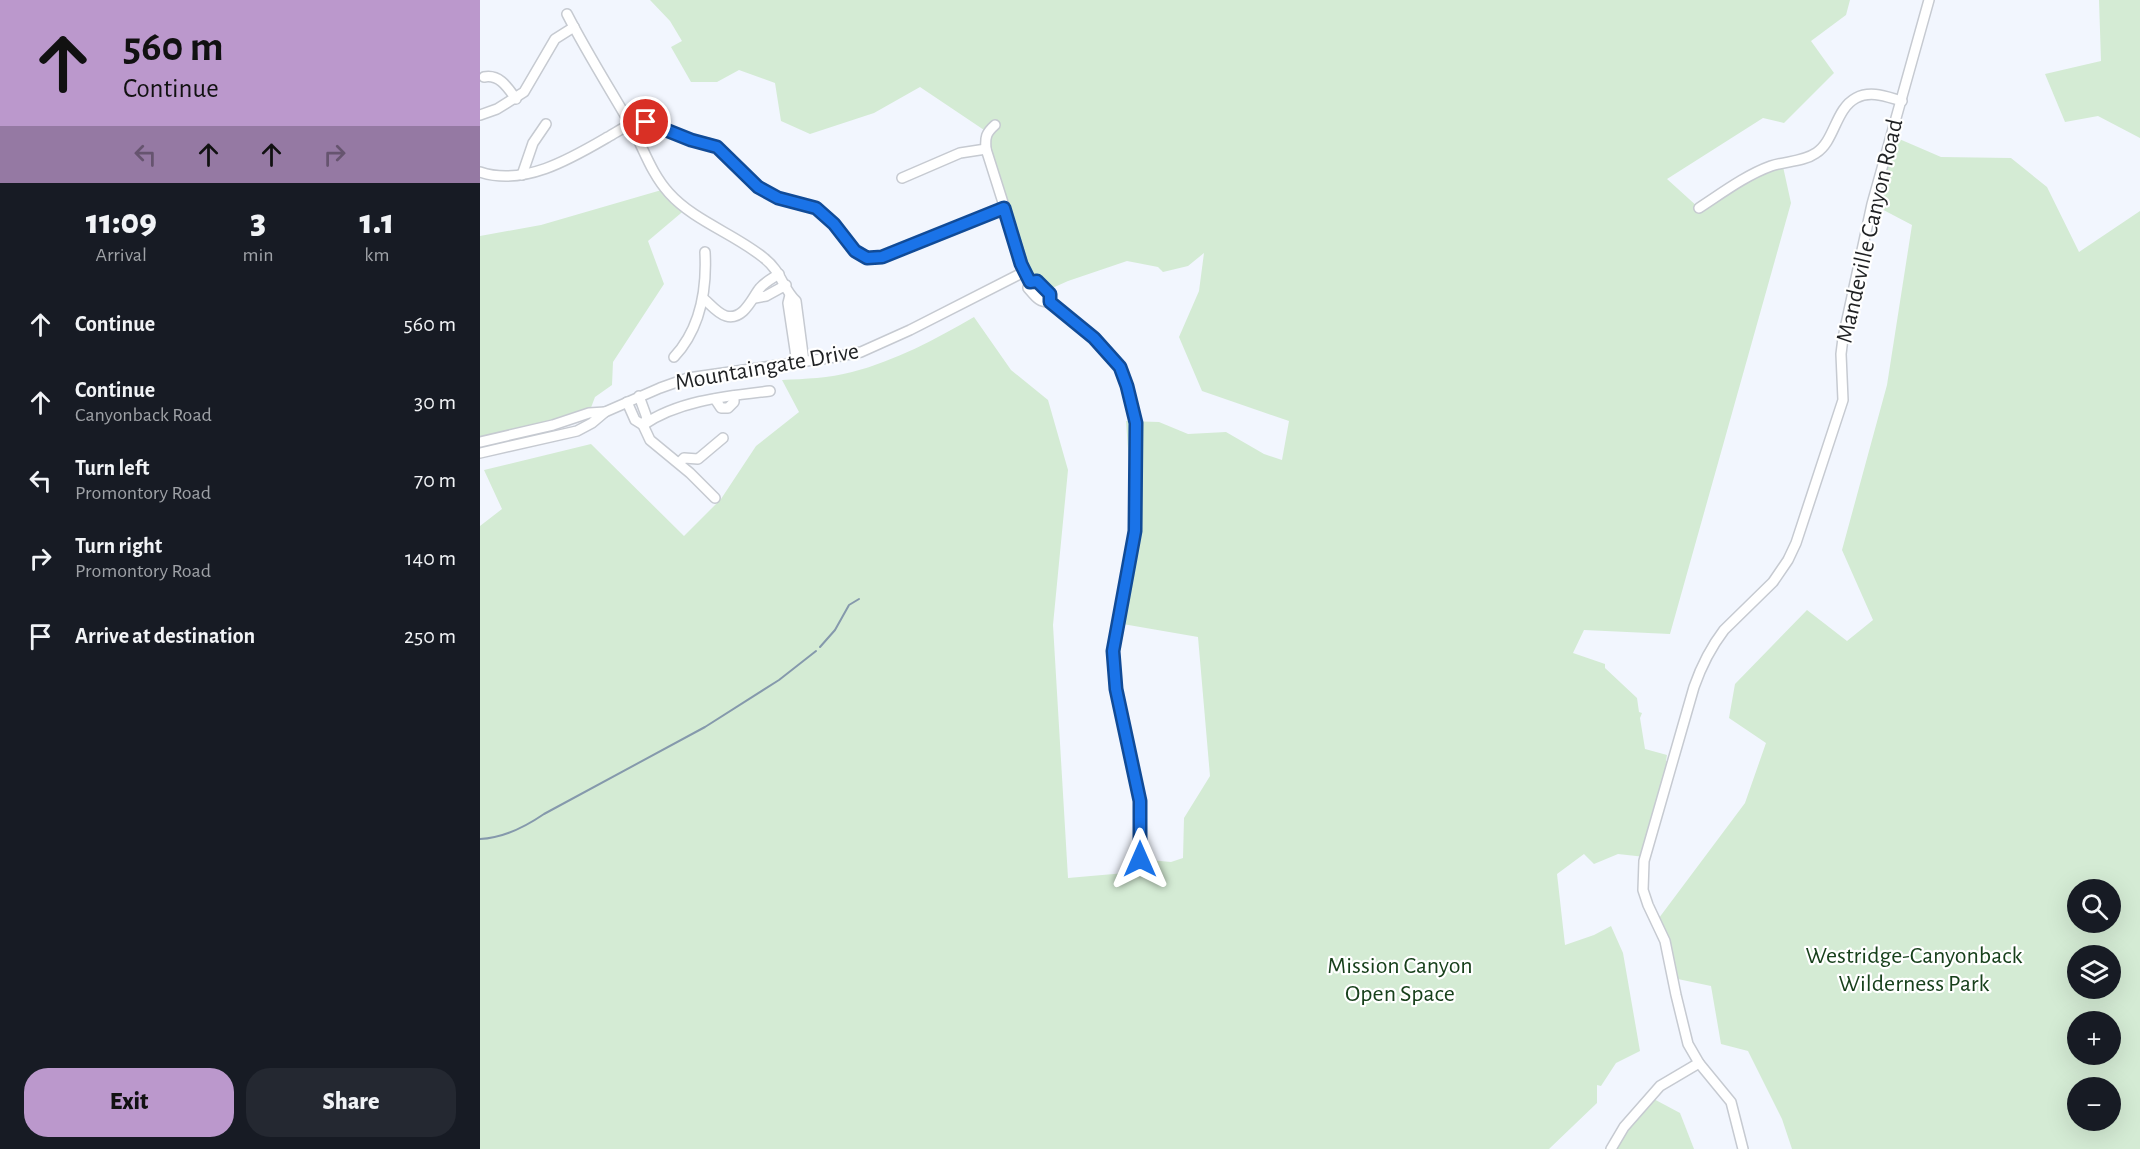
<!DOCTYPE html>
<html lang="en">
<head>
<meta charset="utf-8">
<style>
  body { margin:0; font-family:"Alegreya Sans",sans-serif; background:#242831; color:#f1f3f6; height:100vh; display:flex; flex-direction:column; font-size:22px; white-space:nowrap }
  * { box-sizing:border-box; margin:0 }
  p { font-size:20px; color:#9ea1a6 }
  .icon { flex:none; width:33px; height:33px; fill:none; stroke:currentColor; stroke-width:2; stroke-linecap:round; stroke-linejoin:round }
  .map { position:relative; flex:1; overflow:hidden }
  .panel { display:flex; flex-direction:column; background:#171b24; width:480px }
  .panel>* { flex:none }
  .banner { background:#bb98cc; color:#111; overflow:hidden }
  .fabs { position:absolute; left:1587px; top:879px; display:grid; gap:12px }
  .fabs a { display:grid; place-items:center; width:54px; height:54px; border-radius:50%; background:#171b24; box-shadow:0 6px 24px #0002; font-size:30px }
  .pin { position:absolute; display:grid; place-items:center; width:51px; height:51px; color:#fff; margin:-26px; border:3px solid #fff; border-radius:50%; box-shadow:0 2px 6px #0007 }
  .me { position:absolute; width:66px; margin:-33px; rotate:0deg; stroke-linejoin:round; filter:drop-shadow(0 0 4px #0008) }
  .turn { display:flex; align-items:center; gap:21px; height:126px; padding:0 24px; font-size:27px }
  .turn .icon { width:78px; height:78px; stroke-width:2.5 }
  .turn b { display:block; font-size:42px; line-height:51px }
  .lanes { display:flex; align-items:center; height:57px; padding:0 24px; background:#0003; justify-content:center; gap:30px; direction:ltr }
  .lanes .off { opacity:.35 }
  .eta { display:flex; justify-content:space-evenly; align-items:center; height:102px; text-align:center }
  .eta b { font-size:36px; font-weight:800; line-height:42px }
  .button { display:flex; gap:12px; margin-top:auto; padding:12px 24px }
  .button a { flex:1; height:69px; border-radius:24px; background:#bb98cc; color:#111; font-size:24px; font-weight:800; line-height:69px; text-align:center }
  .button a+a { background:#242831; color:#f1f3f6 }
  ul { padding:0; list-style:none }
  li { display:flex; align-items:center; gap:18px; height:78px; padding:0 24px }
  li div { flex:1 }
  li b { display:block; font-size:22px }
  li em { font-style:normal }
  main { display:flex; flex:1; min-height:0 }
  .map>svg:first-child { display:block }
</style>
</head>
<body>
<main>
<section class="panel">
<div class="banner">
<div class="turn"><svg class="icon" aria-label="ahead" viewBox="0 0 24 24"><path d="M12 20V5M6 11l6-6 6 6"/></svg><div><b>560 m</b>Continue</div></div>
<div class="lanes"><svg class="icon off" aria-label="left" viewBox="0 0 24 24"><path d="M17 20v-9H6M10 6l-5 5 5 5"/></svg><svg class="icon" aria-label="ahead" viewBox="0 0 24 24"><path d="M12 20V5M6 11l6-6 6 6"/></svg><svg class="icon" aria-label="ahead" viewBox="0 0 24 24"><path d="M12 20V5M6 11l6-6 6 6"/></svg><svg class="icon off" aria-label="right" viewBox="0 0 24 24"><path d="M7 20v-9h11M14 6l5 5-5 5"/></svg></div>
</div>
<div class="eta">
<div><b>11:09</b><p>Arrival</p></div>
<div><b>3</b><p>min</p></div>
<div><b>1.1</b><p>km</p></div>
</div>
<ul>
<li><svg class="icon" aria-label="ahead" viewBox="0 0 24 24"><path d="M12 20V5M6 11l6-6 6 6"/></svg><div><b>Continue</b></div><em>560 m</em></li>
<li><svg class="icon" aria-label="ahead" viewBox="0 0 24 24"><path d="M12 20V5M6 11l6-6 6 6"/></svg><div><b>Continue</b><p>Canyonback Road</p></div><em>30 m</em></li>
<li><svg class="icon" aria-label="left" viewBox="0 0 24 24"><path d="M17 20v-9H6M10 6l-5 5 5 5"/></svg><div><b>Turn left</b><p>Promontory Road</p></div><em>70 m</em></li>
<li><svg class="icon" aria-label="right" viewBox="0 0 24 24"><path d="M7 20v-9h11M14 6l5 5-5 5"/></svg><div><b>Turn right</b><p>Promontory Road</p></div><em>140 m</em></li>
<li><svg class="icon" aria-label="arrive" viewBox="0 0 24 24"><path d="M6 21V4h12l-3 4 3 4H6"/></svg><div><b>Arrive at destination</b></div><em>250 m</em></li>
</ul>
<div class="button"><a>Exit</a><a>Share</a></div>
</section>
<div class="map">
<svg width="1660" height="1149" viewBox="0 0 1660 1149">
  <rect width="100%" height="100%" fill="#f2f6fe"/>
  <!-- green -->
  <g fill="#d4ebd4" fill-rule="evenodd">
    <path d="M170 0H1370L1366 15 1331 41 1354 73 1304 123 1283 118 1187 179 1219 208 1302 162 1311 203 1190 634 1104 630 1093 653 1125 664V668L1157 698 1159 712 1162 713 1160 718 1165 749 1187 755 1186 761 1193 764 1165 857 1138 854 1114 864 1104 854 1077 874 1085 945 1114 935 1131 926 1143 953 1160 1051 1136 1063 1121 1086 1117 1085V1103L1069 1149H0V526L22 509 4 470 111 444 204 536 241 499 276 446 319 412 302 380C325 379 349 378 372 372 415 361 456 339 494 317L531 370 568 400 588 470 573 625 588 878 645 873 660 859 691 862 703 858 704 818 730 776 718 637 637 623 650 528 651 490 646 421 679 422 708 434 746 432 784 454 802 460 809 421 722 391 699 337 719 291 724 253 708 266 683 272 678 267 647 261 588 281 559 294C529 254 518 182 507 132L440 87 394 113 330 134 301 121 295 83 259 70 237 82H211L191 47 202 41 190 21Z"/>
    <polygon points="1619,0 1660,0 1660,138 1618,116 1585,122 1565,74 1621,61"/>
    <path d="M1410 135 1461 157 1531 158 1567 187 1599 252 1660 211V1149H1312L1302 1119 1268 1051 1241 1044 1231 986 1193 978 1176 922 1265 803 1286 743 1249 718 1255 684 1327 610 1367 641 1393 620 1362 550 1407 385 1432 225 1392 204ZM1598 890H1630V922H1598ZM1598 956H1630V988H1598ZM1598 1022H1630V1054H1598ZM1598 1088H1630V1120H1598Z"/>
    <polygon points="185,189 207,208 168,241 184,284 133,362 132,385 115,397 109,413 0,442 0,236 61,225"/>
    <polygon points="1170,1097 1200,1113 1214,1149 1131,1149"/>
  </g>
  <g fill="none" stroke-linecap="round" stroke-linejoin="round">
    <!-- stream -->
    <g stroke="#8599ac" stroke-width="2">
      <polyline points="340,647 355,630 369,605 379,599"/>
      <path d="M0 839C24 838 45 827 64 814L225 727 299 680 336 651"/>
    </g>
    <!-- minor casing -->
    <g stroke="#c6cad1" stroke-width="12">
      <g id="minor">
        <path d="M87 14C106 51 128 86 149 122 163 146 170 172 189 193 214 221 255 234 284 258 301 271 303 289 316 301L324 362"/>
        <path d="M4 77C20 74 28 88 36 99"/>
        <polyline points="0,115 17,109 44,92 75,39 94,27"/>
        <path d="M515 125C506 133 505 137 506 149L546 275"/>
        <path d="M0 172C44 187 92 158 128 137 141 130 155 118 170 122 185 126 197 136 212 140 222 142 234 143 242 151 258 165 269 183 289 194 308 204 330 202 348 217 366 233 372 263 402 257L524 208"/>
        <polyline points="42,175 53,143 66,124"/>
        <polyline points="422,178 480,153 506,149"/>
        <path d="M1219 208C1242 193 1266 175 1291 166 1306 161 1323 162 1336 153 1355 141 1355 109 1376 98 1391 90 1407 97 1422 101"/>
        <polyline points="310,295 308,303 317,363"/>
        <polyline points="275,298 286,296 306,285"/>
        <path d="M224 299C230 304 238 314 246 316 264 321 273 296 280 288 285 282 293 278 299 274"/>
        <path d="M570 302V294L557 281 550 282 548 288C555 296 559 303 570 302L614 338 640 367 647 386 656 423 655 531 633 652 636 689 660 801V859"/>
        <path d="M194 357C220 329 227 290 225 252"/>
        <polyline points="159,396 167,418 163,425"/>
        <polyline points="235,399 241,408 248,408 254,402 254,396"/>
        <polyline points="147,402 155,420 163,425 170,440 210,473 235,498"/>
        <path d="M163 425C199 400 248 396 290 391"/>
        <polyline points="0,442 73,425 109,413 125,412"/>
        <polyline points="0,453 97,431 112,423 125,412 180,388 208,378 355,357 381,352 430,330 544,272"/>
        <polyline points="199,463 204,458 218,459 243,438"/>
        <polyline points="1131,1149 1144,1127 1180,1086 1219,1063"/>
        <path d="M1263 1149 1251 1102 1219 1063 1208 1044 1196 995 1185 941 1168 905 1163 890 1164 861 1214 687C1221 667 1231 647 1244 630L1293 582 1308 560 1316 543 1363 400 1361 354 1363 338 1392 204 1449 0"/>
      </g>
    </g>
    <!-- minor -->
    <use href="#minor" stroke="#fff" stroke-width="9"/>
  </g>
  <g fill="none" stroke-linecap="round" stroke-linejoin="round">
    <!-- route casing -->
    <g stroke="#114b97" stroke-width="15">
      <polyline id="route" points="166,122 211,140 237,147 278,187 298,198 336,208 354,224 375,251 387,258 402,257 524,208 541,264 550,282 557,281 570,294 570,302 614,338 640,367 647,386 656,423 655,531 633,651 636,689 660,801 660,859"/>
    </g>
    <!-- route -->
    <use href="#route" stroke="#1a73e8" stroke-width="10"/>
  </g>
  <g text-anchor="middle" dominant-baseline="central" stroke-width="4.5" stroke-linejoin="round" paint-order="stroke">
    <!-- street labels -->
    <g font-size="24" fill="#1f2123" stroke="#fff">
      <text transform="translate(1390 231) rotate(-77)">Mandeville Canyon Road</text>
      <text transform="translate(287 367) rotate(-10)">Mountaingate Drive</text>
    </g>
    <!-- park labels -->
    <g font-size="24" fill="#17401b" stroke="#fff">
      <text x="1434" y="956">Westridge-Canyonback<tspan x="1434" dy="28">Wilderness Park</tspan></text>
      <text x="920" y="966">Mission Canyon<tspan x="920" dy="28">Open Space</tspan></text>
    </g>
  </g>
</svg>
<div class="fabs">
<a><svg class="icon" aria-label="search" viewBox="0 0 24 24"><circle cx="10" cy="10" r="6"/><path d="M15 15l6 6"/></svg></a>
<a><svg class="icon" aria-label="layers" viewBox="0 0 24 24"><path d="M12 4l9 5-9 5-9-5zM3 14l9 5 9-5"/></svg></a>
<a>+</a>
<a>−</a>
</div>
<div class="pin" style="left:166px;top:122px;background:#d93025"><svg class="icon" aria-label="arrive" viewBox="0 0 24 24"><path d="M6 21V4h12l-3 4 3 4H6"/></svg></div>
<svg class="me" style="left:660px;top:859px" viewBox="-20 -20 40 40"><path d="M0-17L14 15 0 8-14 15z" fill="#1a73e8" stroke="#fff" stroke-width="4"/></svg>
</div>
</main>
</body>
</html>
